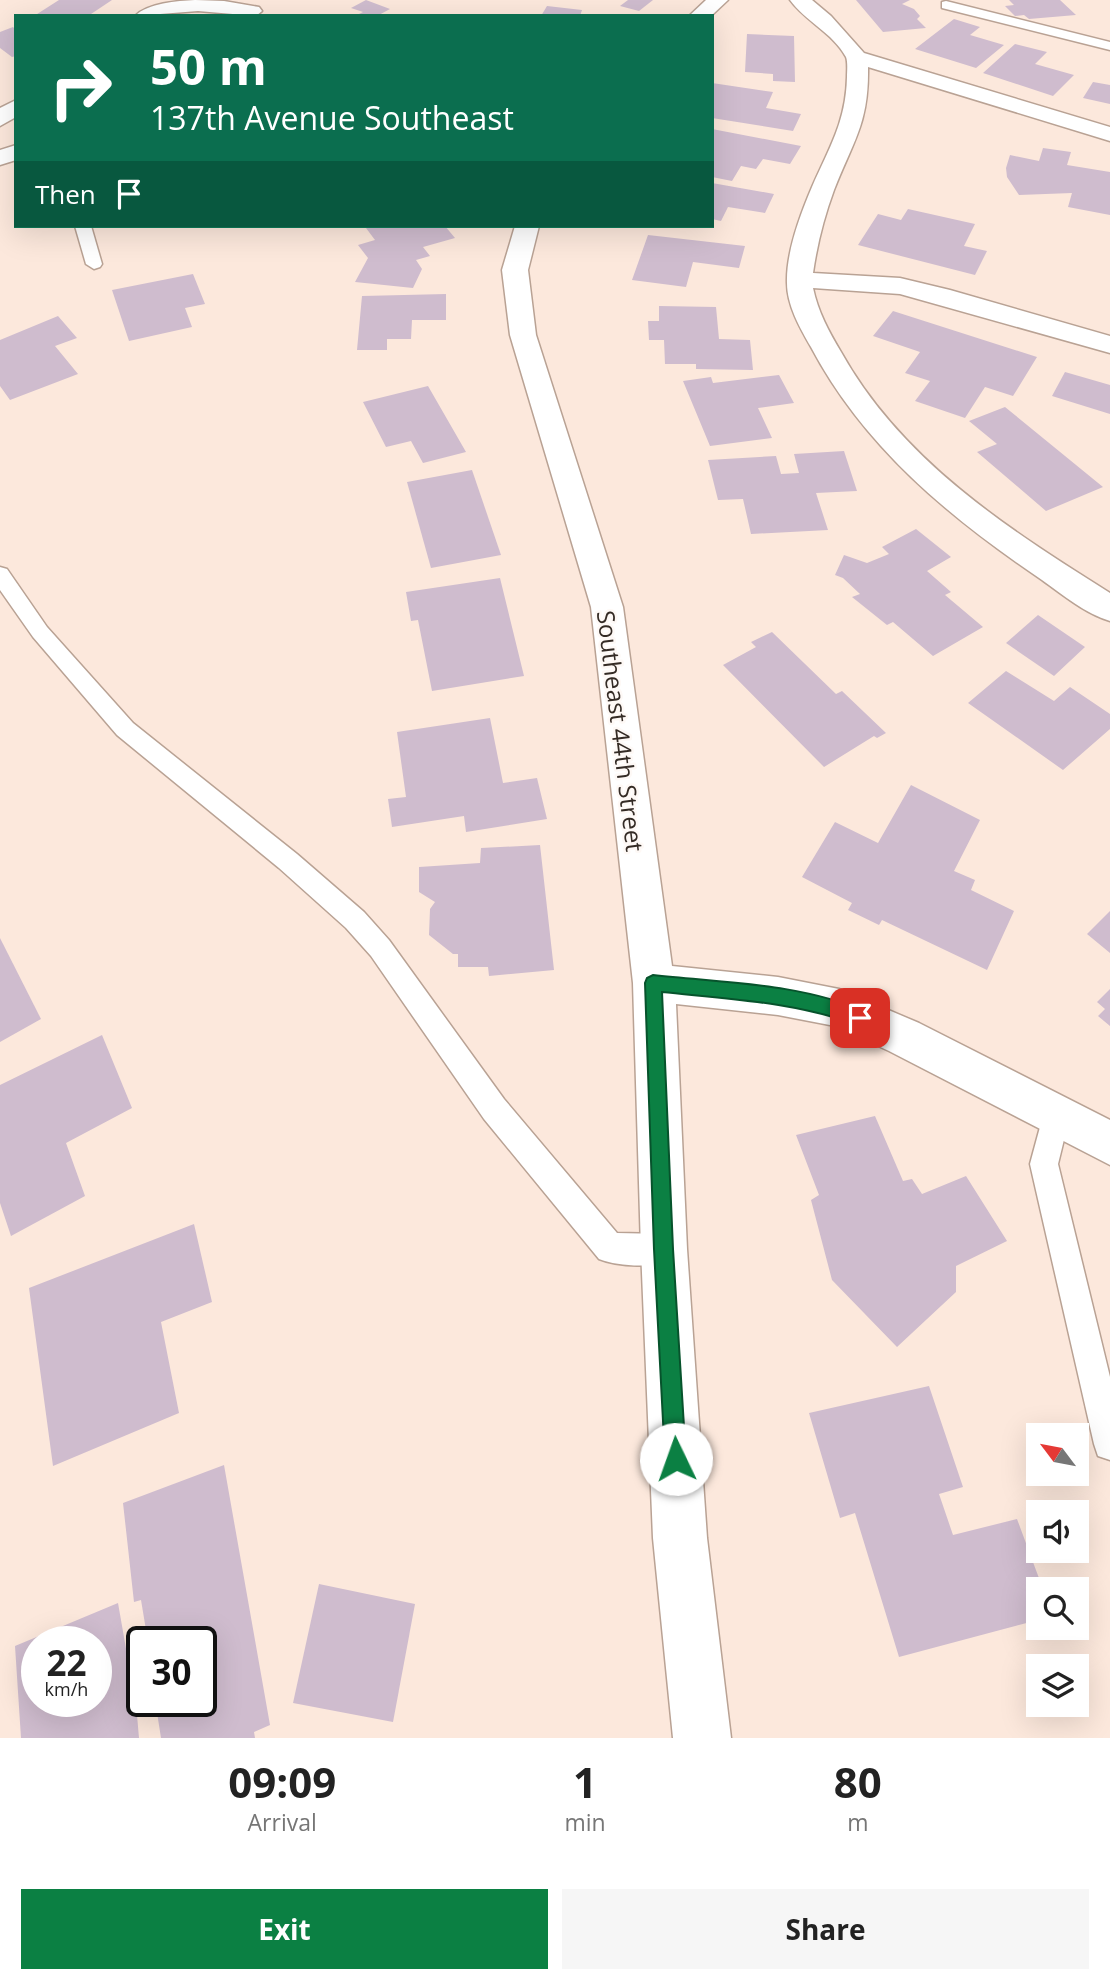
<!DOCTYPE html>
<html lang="en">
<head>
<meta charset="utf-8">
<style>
  body { margin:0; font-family:"Open Sans",sans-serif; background:#f6f6f6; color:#222; height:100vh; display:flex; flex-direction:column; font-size:26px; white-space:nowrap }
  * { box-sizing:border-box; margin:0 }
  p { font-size:23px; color:#767676 }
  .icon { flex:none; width:38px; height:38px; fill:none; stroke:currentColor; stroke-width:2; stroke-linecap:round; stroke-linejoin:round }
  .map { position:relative; height:1738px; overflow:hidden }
  .sheet { display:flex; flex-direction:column; background:#fff; flex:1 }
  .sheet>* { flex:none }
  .guide { position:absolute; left:14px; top:14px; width:700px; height:214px; border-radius:0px; box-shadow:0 7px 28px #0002; background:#0b6e4f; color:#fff; overflow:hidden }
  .needle { width:46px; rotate:302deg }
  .fabs { position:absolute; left:1026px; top:1423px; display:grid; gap:14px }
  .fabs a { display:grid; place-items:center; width:63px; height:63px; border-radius:0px; background:#fff; box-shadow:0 7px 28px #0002; font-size:35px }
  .speed { position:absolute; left:21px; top:1626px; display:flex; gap:14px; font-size:35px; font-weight:700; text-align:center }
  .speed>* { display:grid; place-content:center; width:91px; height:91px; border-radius:50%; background:#fff; box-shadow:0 7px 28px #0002; line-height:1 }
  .speed small { font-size:18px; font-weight:400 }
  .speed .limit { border:4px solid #111; border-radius:10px; background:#fff; color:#111 }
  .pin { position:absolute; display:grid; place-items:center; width:60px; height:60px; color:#fff; margin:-30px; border-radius:14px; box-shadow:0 4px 10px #0006 }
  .me { position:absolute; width:77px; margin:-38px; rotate:357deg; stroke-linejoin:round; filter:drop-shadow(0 0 5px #0008) }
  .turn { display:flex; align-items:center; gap:24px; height:147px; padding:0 21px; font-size:32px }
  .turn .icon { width:91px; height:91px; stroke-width:2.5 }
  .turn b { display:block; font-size:49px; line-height:60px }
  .then { display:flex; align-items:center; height:66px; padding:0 21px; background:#0003; gap:14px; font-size:26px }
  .eta { display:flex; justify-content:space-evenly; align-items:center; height:119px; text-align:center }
  .eta b { font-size:42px; font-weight:700; line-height:49px }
  .action { display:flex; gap:14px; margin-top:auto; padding:14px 21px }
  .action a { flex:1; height:80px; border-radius:0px; background:#0b8043; color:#fff; font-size:28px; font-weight:700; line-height:80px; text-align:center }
  .action a+a { background:#f6f6f6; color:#222 }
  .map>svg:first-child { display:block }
</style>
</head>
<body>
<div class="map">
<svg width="1110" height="1738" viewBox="0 0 1110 1738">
  <rect width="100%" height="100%" fill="#fce8dc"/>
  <!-- building -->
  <g fill="#cfbcce" fill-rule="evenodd">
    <polygon points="59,0 112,0 88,16 34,16"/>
    <polygon points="366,0 390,9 377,16 355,16 363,12 351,8"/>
    <polygon points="628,0 653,0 639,11 620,6"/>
    <polygon points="856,0 910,0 902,4 914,9 920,16 917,19 926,28 883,32"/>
    <polygon points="1009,0 1060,0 1076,15 1029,19 1024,15 1015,16 1005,6 1014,5"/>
    <polygon points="547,6 582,10 580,16 541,16"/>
    <polygon points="954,19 980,27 970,35 1004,45 976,68 915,49"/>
    <polygon points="13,27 16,30 16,56 12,57 0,48 0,32"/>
    <polygon points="747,34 794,36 795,82 773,81 773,74 745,72"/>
    <polygon points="1015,44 1047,52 1035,64 1074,75 1053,96 983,73"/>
    <polygon points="1093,82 1110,85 1110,104 1083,98"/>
    <polygon points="712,83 773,92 766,108 801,114 793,131 712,118"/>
    <polygon points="712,129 801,146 790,164 763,159 756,169 741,166 732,181 712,177"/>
    <polygon points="1043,148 1071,152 1067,165 1110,172 1110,215 1068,207 1072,193 1019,195 1007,177 1006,168 1010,155 1039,161"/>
    <polygon points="712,183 774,194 765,213 728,207 721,221 712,219"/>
    <polygon points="908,209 975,224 964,246 987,251 975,275 858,245 878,214 901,220"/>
    <polygon points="376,226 445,226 455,238 423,247 430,256 416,260 422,269 413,288 355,282 368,258 358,245 375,240 366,228"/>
    <polygon points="648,235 745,246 739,268 693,262 686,287 632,280"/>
    <polygon points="193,274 205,304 185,308 192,327 129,341 112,290"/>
    <polygon points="446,294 446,320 412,320 411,339 387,339 387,350 357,350 362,296"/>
    <polygon points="659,306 716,307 719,339 750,340 753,370 696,369 696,364 665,364 664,340 649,340 648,321 659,321"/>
    <polygon points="893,311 1037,357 1013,396 985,387 965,418 915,401 930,381 905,373 920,352 873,336"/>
    <polygon points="58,316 77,338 55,346 78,374 10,400 0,386 0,340"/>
    <polygon points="1065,372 1110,385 1110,414 1052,396"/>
    <polygon points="779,375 794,403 758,408 772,438 710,446 683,381 711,377 713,383"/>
    <polygon points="428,386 466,452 423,463 411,441 386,447 363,402"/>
    <polygon points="1005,407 1103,487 1046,511 977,452 997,444 969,421"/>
    <polygon points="844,451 857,491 816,493 828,530 751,534 743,499 718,500 708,460 776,456 781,474 799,473 794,454"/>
    <polygon points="472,470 501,555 431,568 407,482"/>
    <polygon points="916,529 951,557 927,571 951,592 945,595 983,627 933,656 893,622 887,625 852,597 860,594 843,578 835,575 844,555 867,563 889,554 882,547"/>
    <polygon points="500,578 524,676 432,691 418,620 411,621 406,592"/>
    <polygon points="1038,615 1085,647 1054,676 1006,643"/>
    <polygon points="772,632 836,694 842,691 886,733 877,738 874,736 824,767 723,665 756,647 751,642"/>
    <polygon points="1006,671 1054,701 1070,687 1110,714 1110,729 1063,770 968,703"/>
    <polygon points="490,718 503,783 537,778 547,819 466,832 464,816 392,827 388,799 406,797 397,732"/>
    <polygon points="911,785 980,820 954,871 975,880 971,890 1014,911 987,970 882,920 879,925 848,910 852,903 802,877 835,822 878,843"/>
    <polygon points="540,845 554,970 489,976 488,967 458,967 458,954 453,954 429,935 430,909 435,902 419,892 419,867 480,863 481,848"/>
    <polygon points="1110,911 1110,953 1087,934"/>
    <polygon points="0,938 41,1019 0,1042"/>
    <polygon points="1110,989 1110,1026 1098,1016 1105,1009 1097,1002"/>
    <polygon points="102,1035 132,1108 66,1143 85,1196 11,1236 0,1203 0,1085"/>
    <polygon points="875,1116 903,1181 912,1179 922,1194 966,1176 1007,1241 956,1266 956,1292 897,1347 832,1280 811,1200 819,1195 796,1135"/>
    <polygon points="194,1224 212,1302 161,1322 179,1413 53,1466 29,1288"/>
    <polygon points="929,1386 963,1487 939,1494 953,1535 1017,1519 1043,1589 1038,1589 1038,1620 899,1657 855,1513 840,1518 809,1413"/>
    <path d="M224 1465 270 1725 254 1732 255 1738H161L156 1706 137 1715 139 1738H21L15 1646 118 1603 128 1660 142 1654V1701H201V1642H148L141 1600 134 1602 123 1503ZM37 1642H96V1701H37Z"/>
    <polygon points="319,1584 415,1604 393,1722 293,1703"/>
  </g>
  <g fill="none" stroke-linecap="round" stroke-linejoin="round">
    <!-- service casing -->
    <g stroke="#b9a294" stroke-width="3">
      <g id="service">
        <polygon points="946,1 1110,42 1110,50 942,8 942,2"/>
        <polygon points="75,226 91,226 102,264 100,267 94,269 86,264"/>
        <path d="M0 567 7 569 47 627 133 723 297 854 364 912 389 940 504 1099 617 1233 664 1234 675 1238 679 1249 675 1260C655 1268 619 1267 599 1259L484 1119 371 956 346 928 279 868 117 735 33 637 0 590Z"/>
        <polygon points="1056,1101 1066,1105 1070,1115 1058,1164 1110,1377 1110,1460 1098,1456 1094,1444 1030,1164 1046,1105"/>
      </g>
    </g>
    <!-- minor casing -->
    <g stroke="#b9a294" stroke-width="3">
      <g id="minor">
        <path d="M195 0 224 1 259 7 262 11 256 16 198 11 135 16C148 3 177 1 195 0Z"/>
        <polygon points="706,0 728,0 711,16 689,16"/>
        <path d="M790 0H812L831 16 864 53 1110 127V141L868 67C869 124 853 141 834 190 824 217 817 245 813 273L900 278 950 290 1110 336V353L900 294 813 288C818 312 829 332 841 352 901 460 1008 529 1110 593V621C1086 614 1063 595 1042 580 949 517 864 447 811 347 800 328 787 305 787 283 786 253 800 215 812 187 829 148 846 122 847 77 847 71 848 62 846 57 833 33 805 21 790 0Z"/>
        <polygon points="16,100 16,117 0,126 0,108"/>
        <polygon points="16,145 16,160 0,165 0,150"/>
        <polygon points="515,226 539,226 528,270 536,335 623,607 672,966 778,977 839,989 919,1023 1110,1120 1110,1165 889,1051 835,1026 778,1015 676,1004 687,1249 707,1538 731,1738 673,1738 653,1538 641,1249 633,983 591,607 510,335 502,270"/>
      </g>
    </g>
    <!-- service -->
    <use href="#service" fill="#fff" fill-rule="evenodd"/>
    <!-- minor -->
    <use href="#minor" fill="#fff" fill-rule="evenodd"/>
  </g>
  <!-- route -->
  <path fill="#0b8043" stroke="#07532c" stroke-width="2" d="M653 975C724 983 801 983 866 1012L869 1018 866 1023 860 1026C797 1002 729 999 662 992L673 1249 686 1459 683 1467 676 1470 668 1467 665 1459 654 1249 645 983 647 978Z"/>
  <g text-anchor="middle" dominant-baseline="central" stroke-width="5" stroke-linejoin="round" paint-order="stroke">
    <!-- street labels -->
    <g font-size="24" fill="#342b25" stroke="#fef9f6">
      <text transform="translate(621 731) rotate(83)">Southeast 44th Street</text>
    </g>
  </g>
</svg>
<div class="fabs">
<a><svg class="needle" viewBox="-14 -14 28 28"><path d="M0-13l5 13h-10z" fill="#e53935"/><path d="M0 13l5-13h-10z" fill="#767676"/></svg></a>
<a><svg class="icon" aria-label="sound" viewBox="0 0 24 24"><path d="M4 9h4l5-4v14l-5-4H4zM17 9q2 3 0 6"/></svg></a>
<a><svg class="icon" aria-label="search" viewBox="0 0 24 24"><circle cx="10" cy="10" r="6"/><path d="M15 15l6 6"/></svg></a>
<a><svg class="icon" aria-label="layers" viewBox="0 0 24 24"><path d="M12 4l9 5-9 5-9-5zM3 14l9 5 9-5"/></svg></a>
</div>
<div class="speed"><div>22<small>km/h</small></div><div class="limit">30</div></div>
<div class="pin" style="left:860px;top:1018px;background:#d93025"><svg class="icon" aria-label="arrive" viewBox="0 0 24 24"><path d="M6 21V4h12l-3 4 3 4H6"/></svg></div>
<svg class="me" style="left:676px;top:1459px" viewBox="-20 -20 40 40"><circle r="19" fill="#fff"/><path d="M0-13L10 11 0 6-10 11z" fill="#0b8043"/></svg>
<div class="guide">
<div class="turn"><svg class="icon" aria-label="right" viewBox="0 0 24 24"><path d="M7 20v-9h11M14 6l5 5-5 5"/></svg><div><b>50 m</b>137th Avenue Southeast</div></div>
<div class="then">Then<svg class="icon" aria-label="arrive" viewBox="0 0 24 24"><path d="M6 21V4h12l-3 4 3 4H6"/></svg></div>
</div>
</div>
<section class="sheet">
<div class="eta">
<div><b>09:09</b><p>Arrival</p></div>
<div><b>1</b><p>min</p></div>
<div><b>80</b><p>m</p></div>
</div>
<div class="action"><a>Exit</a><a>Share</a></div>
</section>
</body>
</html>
